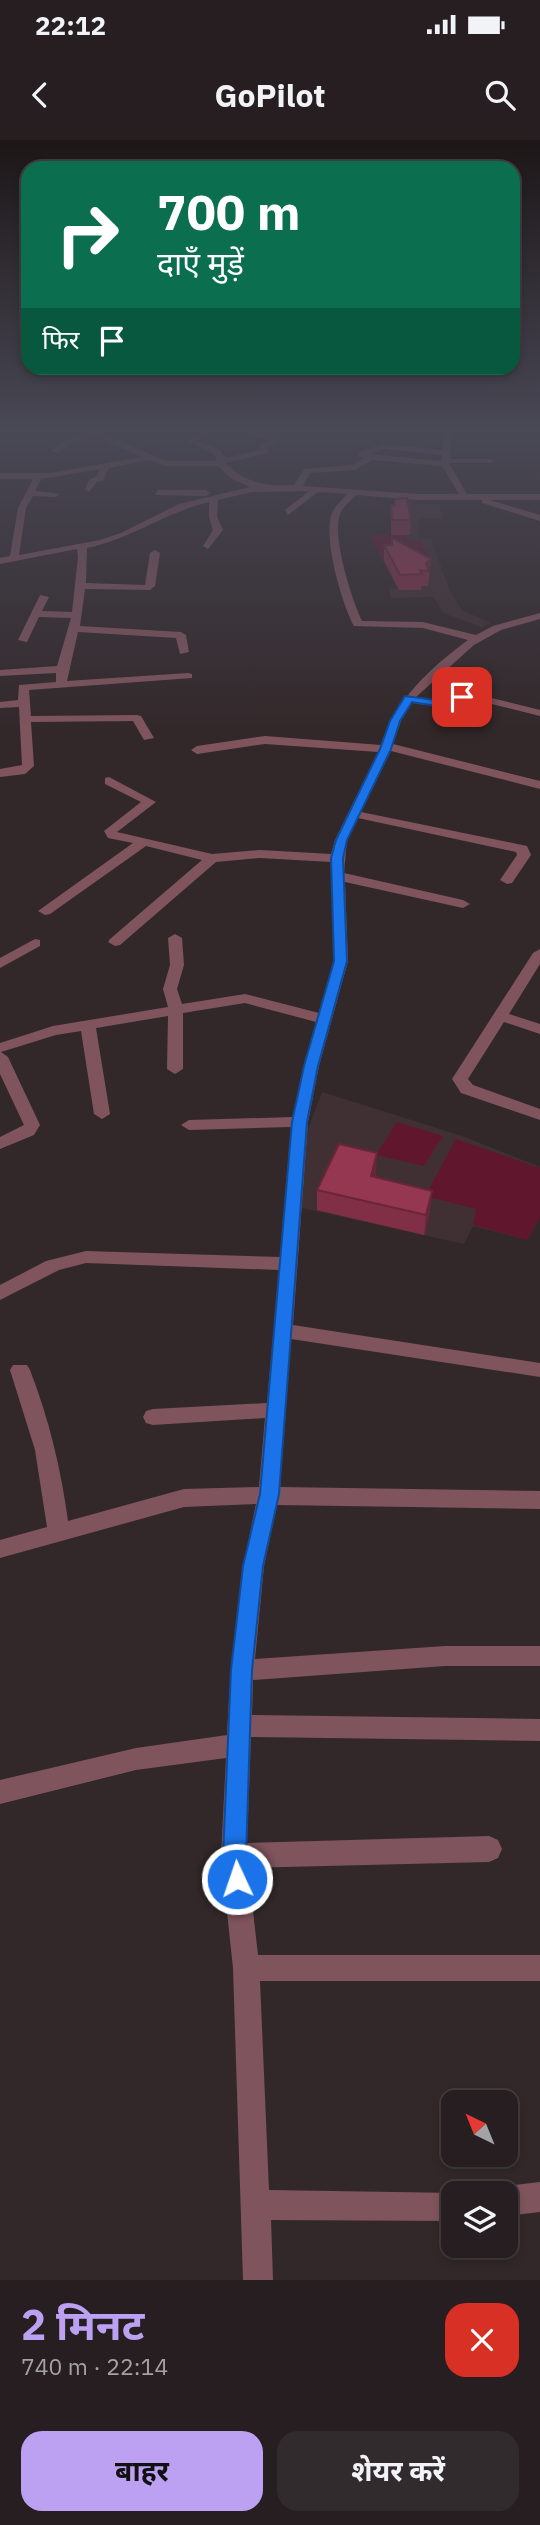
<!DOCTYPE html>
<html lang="hi">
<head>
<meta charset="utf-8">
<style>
  body { margin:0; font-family:"IBM Plex Sans","Noto Sans Devanagari",sans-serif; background:#322b2d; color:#f1f3f6; height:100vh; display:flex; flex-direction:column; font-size:26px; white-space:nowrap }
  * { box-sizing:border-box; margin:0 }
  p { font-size:23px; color:#a4a2a5 }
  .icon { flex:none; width:38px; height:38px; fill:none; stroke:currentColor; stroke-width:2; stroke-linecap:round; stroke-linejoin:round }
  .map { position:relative; height:2140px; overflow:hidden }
  .drawer { display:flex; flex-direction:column; background:#261e20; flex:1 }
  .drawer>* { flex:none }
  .banner { position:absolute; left:21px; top:21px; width:499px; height:214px; border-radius:21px; box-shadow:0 4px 10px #0003,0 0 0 2px #423c3e; background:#0b6e4f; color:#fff; overflow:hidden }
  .needle { width:46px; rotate:317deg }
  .tools { position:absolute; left:441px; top:1950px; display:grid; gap:14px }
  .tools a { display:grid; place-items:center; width:77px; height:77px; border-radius:14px; background:#261e20; box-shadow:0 4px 10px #0003,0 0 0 2px #423c3e; font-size:35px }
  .pin { position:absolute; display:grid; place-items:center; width:60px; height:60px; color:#fff; margin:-30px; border-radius:14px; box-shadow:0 4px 10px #0006 }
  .me { position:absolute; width:77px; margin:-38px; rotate:357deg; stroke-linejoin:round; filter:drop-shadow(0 0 5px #0008) }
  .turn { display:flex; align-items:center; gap:24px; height:147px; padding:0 21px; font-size:32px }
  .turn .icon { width:91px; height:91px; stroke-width:2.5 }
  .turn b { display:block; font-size:49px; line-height:60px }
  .then { display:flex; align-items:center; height:66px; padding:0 21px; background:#0003; gap:14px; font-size:26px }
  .round { display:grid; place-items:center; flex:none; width:74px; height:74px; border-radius:21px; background:#322b2d }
  .overview { display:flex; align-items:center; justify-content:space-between; height:119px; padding:0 21px }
  h1 { font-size:42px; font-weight:700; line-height:52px; color:#bca0f2 }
  .primary-button { display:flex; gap:14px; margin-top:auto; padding:14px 21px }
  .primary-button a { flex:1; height:80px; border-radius:21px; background:#bca0f2; color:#111; font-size:28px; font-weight:700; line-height:80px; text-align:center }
  .primary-button a+a { background:#322b2d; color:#f1f3f6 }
  .status { display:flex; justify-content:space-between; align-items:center; height:49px; padding:0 35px; background:#261e20; direction:ltr }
  .status svg { height:19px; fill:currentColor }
  header { display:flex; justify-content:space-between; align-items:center; height:91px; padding:0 21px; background:#261e20; font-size:32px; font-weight:700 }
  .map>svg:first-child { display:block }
</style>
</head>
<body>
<div class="status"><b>22:12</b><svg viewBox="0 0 49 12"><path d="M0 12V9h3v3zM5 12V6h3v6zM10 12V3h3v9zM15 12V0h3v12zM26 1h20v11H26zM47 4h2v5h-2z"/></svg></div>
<header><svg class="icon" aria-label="back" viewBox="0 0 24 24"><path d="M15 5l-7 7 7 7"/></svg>GoPilot<svg class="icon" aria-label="search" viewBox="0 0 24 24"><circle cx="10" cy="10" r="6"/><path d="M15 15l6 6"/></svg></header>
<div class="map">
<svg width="540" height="2140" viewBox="0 0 540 2140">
  <rect width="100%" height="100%" fill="#32282a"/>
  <!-- built -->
  <g fill="#403034">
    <polygon points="400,359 414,360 418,364 441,364 439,370 444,373 443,379 418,378 419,398 431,399 450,452 462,470 491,483 481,487 443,473 434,457 391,458 389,448 398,449 369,395 391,395 394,365 401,365"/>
    <polygon points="322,952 462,996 540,1027 540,1077 527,1100 473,1086 464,1104 298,1067 304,1000"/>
  </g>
  <!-- green -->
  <g fill="#60172e">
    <polygon points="369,395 405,395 410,401 421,401 429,418 382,419"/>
    <polygon points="397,982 443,996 424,1026 376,1015"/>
    <polygon points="456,999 540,1028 540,1077 527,1100 473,1085 476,1069 425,1056"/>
  </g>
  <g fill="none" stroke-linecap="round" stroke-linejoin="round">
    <!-- minor -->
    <g fill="#7f545d" fill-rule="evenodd">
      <path d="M88 291H99L166 321H217L214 314 188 301 200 291H208V294L198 301 220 310 226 318 260 310V304L269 300 251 295V291L279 298V302L267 307 268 313 225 323C247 344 265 346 294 345L304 329 353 325 364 318 359 316V312L383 304 442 310 444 291H452L450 319H490L494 321 490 323H449L467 354H540V360H490L540 375V381L482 363V360H417L356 355C352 360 344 366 341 372 330 393 352 460 362 481L423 482 476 495 493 486 540 473V479L501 490 474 505 416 557 442 561 471 553 540 570V576L471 559 442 567 412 563 401 581 393 604 540 641V649L391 611 361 672 527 706 531 715 512 743 507 744 500 740 517 715 516 712 358 678 347 700 344 733 463 760 470 764 463 768 345 742 348 821 319 926 308 982 293 1185 540 1223V1237L291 1199 280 1347 540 1351V1369L277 1365 264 1426 255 1519 445 1506H540V1526H445L253 1540 252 1575 540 1579V1601L251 1597 247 1703 489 1696 498 1700 502 1709 498 1718 489 1722 248 1728 258 1815H540V1841H260L269 2050 457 2053H453V2081L271 2080 273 2140H243L233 1828 221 1716 226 1618 136 1630 0 1664V1640L136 1608 227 1595C231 1517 239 1441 256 1364L184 1367 0 1418V1400L47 1387 35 1310 10 1230 13 1225H27L30 1230C49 1279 61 1329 68 1381L184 1349 259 1347 265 1278 153 1285 146 1283 143 1277 146 1271 153 1269 267 1263 279 1130 86 1123 59 1130 0 1160V1145L46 1121 86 1111 280 1117 291 987 189 990 181 985 189 980 293 977 316 882 245 863 183 873V929L175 934 167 929 168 876 96 888 110 974 102 979 94 974 81 891 56 895 1 912 8 917 40 985 34 995 0 1009V997L24 985 0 934V903L53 886 168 867 163 849 170 825 168 798 175 794 182 798 184 825 177 849 182 864 245 854 319 873 334 821 331 722 260 718 216 722 120 805 115 806 108 802 110 799 202 720 146 706 50 774 45 775 38 771 133 703 108 698 104 691 141 662 105 644V638L109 637 156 662 117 692 212 714 260 710 331 714 335 700 378 612 265 604 197 614 191 610 197 606 265 596 381 605C396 559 430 528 468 500L423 488 354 486C342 465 321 393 333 371 336 365 343 359 347 354L318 352 288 375 285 370 309 351 252 352 218 360 217 377 223 390 208 409 203 406 213 390 209 377V362C166 372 131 399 87 408L86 443 145 445 150 413 155 410 160 413 155 446 150 450 85 449 80 486 181 492 186 495 189 512 180 514 176 498 78 492 67 541 188 533 192 534V538L29 550 31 576 137 575 141 576 154 598 144 600 133 581 31 582 34 626 25 634 0 637V629L22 625 19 567 0 568V562L18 560 19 545 56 542V533L0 536V530L57 526 71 478 39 477 27 502 18 500 40 455 49 457 42 471 72 472 78 417 77 409 0 424V418L10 416 18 368 33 339H0V333H50L142 317 94 295 74 302 58 313 51 311 68 298ZM384 309 442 315 441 321 370 314ZM149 320 165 326H218L232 339 250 347 179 364 121 393 100 400 19 415 26 368 33 356 56 357 60 354 35 351 41 339 100 329 97 336 89 340 85 349 89 352 97 342 103 340 109 328ZM372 320 442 326 459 354H417L303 346 310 333 355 330Z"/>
      <polygon points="158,350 206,350 210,353 206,356 155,355"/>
      <polygon points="35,799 40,800 40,806 0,828 0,818"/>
      <polygon points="540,809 540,824 509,874 540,884 540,894 504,882 468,939 473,945 540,969 540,980 461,953 452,939 533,813"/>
      <polygon points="540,2042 540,2072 506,2076 506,2053 495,2053 495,2050 506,2046"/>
    </g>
  </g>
  <!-- wall -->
  <g fill="#812f47">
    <polygon points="391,366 411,380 410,395 391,395"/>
    <polygon points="392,398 431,419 428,446 421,446 421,450 399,450 384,420 384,405 392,405"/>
    <polygon points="376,1033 375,1037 430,1071 424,1095 317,1070 317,1050"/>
  </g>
  <!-- shaded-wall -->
  <g fill="#692639">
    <polygon points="431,419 430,435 429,436 429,431 426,423"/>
    <polygon points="377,1013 376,1033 370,1056 371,1036"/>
    <polygon points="432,1051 430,1071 424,1095 426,1075"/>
  </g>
  <!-- building -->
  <g fill="#963752" stroke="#692639" stroke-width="2">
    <polygon points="407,358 411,380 392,380 391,366 395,366 395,359"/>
    <polygon points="392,398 431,419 426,423 429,431 420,430 422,434 400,435 384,405 392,405"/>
    <polygon points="339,1004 377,1013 371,1036 432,1051 426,1075 317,1050"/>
  </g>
  <!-- sky -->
  <linearGradient id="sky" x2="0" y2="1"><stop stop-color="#1c1617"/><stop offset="0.49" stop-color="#494855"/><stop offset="1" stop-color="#494855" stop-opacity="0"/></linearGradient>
  <rect width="540" height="591" fill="url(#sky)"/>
  <!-- route -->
  <polygon fill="#1a73e8" stroke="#114b97" stroke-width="2" points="462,554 466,555 466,560 443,567 412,562 400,581 391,609 347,700 343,718 347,821 318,926 307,982 279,1354 263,1426 252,1530 246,1716 248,1739 245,1747 237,1751 228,1747 223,1716 231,1530 243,1426 260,1354 292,982 304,926 334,821 331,718 336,700 380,609 390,581 405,556 442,561"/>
</svg>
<div class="tools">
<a><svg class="needle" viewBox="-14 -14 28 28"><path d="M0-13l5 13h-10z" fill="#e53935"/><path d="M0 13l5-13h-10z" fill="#a4a2a5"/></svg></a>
<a><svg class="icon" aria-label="layers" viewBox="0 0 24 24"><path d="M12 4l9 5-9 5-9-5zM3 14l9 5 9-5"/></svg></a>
</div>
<div class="pin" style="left:462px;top:557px;background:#d93025"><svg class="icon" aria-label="arrive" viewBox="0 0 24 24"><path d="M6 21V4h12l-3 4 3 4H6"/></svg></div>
<svg class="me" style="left:237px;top:1739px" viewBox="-20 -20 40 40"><circle r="17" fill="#1a73e8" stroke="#fff" stroke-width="3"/><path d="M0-11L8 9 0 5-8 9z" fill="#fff"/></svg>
<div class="banner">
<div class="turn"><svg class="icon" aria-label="right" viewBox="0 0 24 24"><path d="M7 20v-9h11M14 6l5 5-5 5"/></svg><div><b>700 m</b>दाएँ मुड़ें</div></div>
<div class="then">फिर<svg class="icon" aria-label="arrive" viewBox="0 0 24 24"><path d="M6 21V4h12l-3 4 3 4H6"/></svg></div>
</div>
</div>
<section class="drawer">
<div class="overview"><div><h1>2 मिनट</h1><p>740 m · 22:14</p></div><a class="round" style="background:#d93025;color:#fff"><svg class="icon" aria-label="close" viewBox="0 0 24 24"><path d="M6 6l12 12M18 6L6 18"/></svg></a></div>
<div class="primary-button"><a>बाहर</a><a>शेयर करें</a></div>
</section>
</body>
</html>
